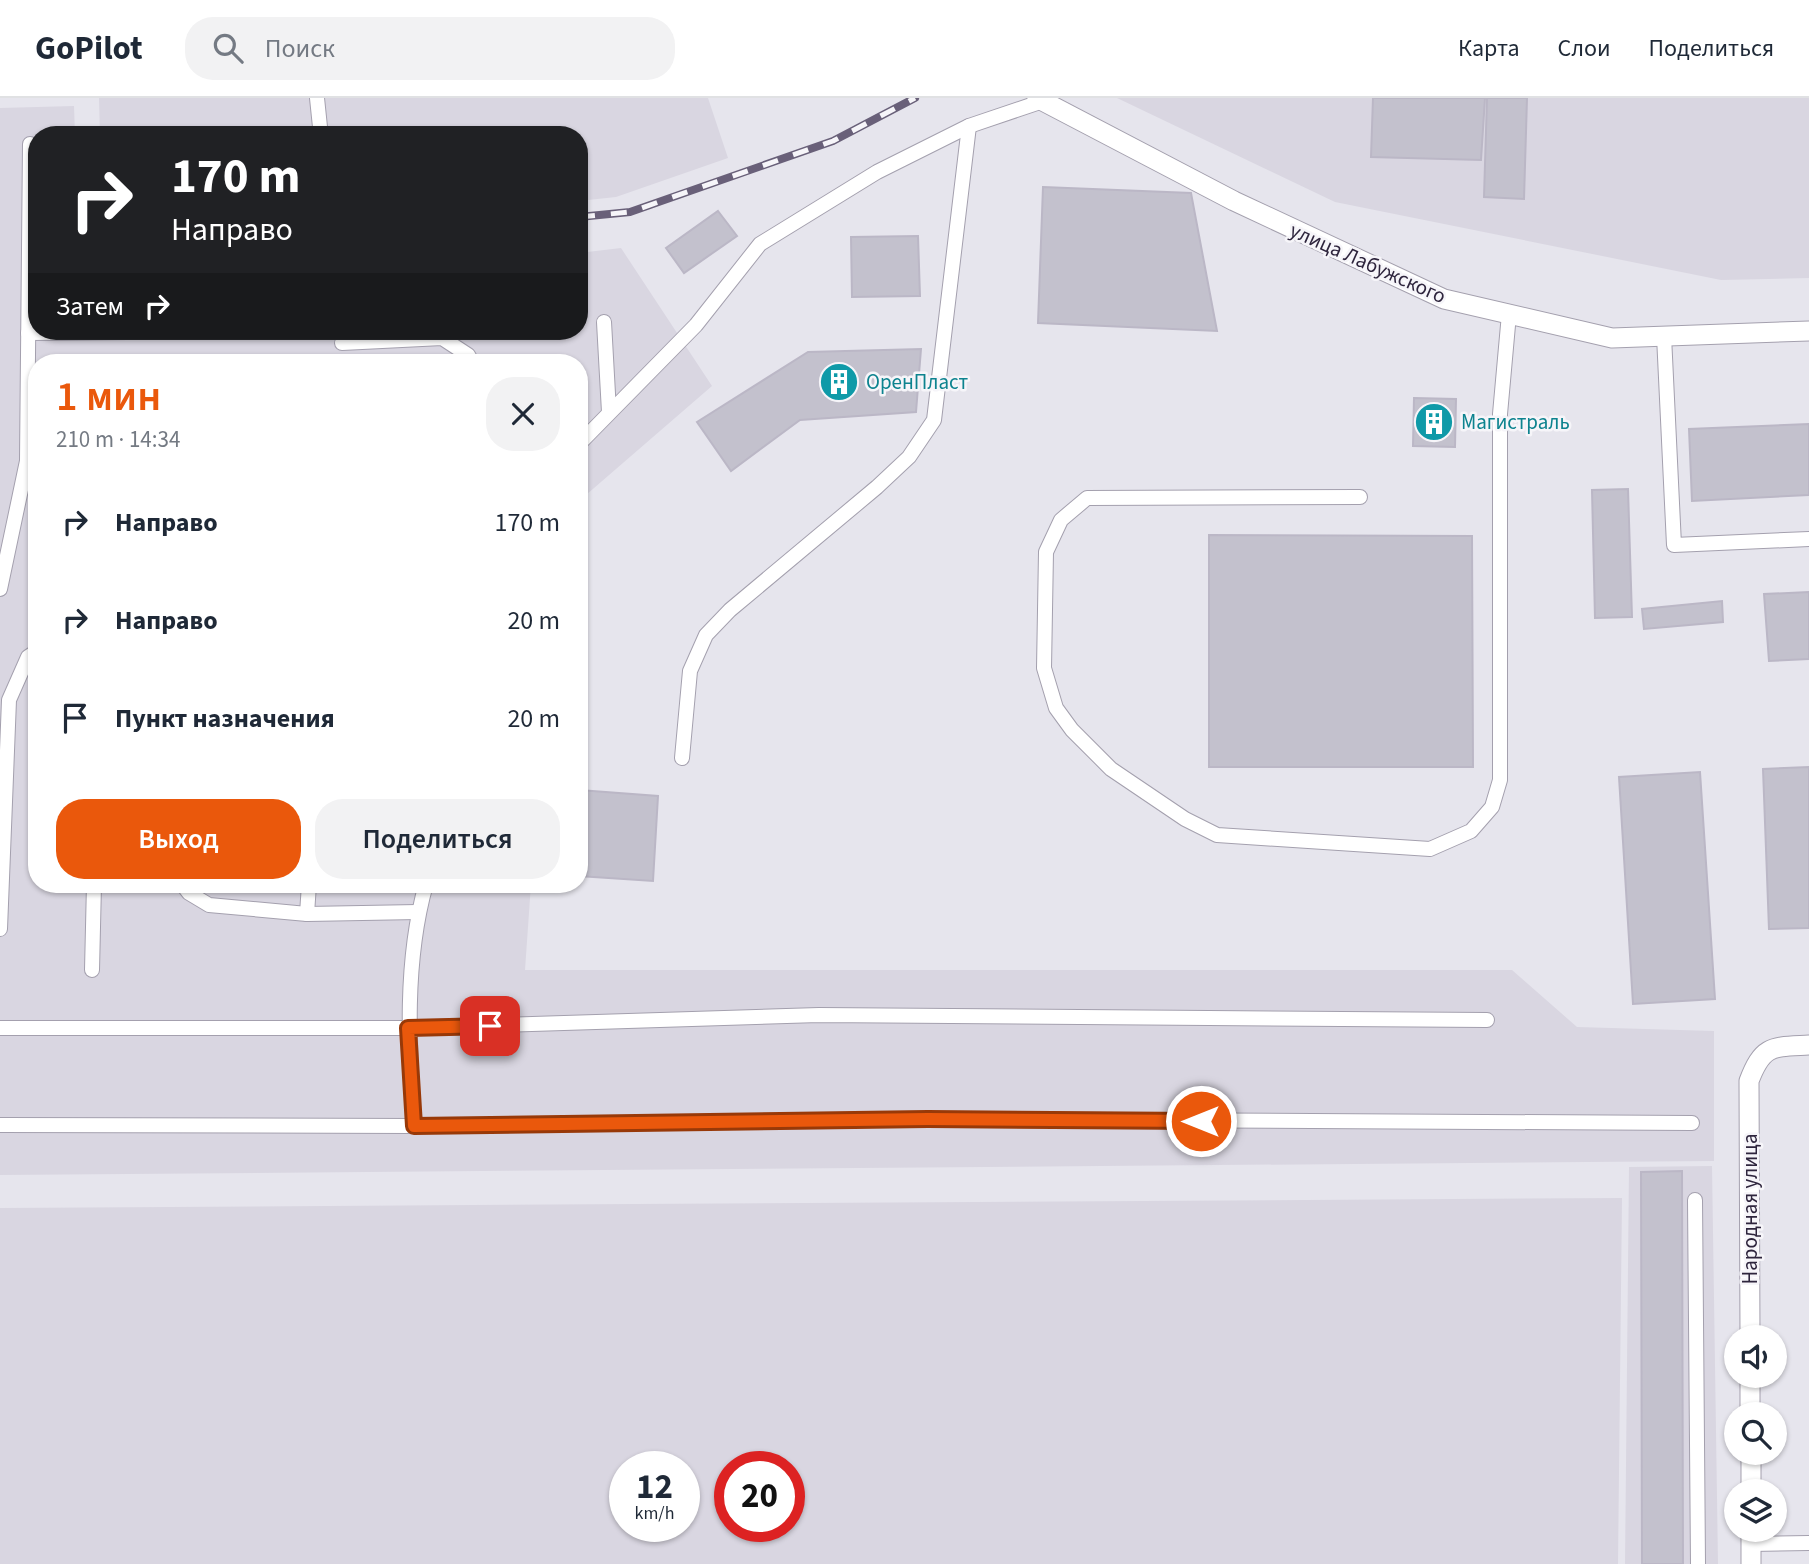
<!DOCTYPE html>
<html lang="ru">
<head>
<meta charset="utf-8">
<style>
  body { margin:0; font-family:"Source Sans 3",sans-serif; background:#f2f2f3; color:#1f2937; height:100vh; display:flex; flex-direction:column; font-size:26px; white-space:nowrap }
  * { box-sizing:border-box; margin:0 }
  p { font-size:23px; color:#747a83 }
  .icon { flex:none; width:38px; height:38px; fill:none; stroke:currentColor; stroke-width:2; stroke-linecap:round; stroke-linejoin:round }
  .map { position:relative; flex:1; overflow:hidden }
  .side { position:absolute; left:28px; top:256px; width:560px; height:539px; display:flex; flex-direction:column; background:#fff; border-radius:28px; box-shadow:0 2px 5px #0004 }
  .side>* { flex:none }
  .banner { position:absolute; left:28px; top:28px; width:560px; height:214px; border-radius:28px; box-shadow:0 2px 5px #0004; background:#202124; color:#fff; overflow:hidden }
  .buttons { position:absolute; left:1724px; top:1227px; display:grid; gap:14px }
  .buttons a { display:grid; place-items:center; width:63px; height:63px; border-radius:50%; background:#fff; box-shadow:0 2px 5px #0004; font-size:35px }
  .speed { position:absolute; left:609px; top:1353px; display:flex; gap:14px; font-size:35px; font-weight:700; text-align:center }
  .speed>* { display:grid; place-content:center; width:91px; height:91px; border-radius:50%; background:#fff; box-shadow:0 2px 5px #0004; line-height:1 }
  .speed small { font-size:18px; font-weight:400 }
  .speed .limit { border:10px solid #d22; background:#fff; color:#111 }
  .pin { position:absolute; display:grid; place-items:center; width:60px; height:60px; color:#fff; margin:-30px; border-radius:14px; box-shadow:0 4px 10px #0006 }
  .me { position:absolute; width:77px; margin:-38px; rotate:270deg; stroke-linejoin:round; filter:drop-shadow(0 0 5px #0008) }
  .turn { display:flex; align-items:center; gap:24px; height:147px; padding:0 28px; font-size:32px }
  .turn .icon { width:91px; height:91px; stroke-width:2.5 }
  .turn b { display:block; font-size:49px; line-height:60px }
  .then { display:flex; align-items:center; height:66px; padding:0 28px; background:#0003; gap:14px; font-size:26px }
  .round { display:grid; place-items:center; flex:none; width:74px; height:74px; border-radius:28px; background:#f2f2f3 }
  .summary { display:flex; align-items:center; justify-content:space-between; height:119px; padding:0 28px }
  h1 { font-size:42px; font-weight:600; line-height:52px; color:#ea580c }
  .primary-button { display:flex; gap:14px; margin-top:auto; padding:14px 28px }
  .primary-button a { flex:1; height:80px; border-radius:28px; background:#ea580c; color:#fff; font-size:28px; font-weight:600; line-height:80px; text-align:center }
  .primary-button a+a { background:#f2f2f3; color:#1f2937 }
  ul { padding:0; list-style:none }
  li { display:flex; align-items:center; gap:21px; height:98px; padding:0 28px }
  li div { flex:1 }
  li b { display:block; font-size:26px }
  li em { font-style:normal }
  header { display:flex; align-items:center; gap:42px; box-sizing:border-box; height:98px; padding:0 35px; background:#fff; border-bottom:2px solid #e0e1e3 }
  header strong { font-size:33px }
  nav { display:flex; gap:38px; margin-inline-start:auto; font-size:24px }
  .search { width:490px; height:63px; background:#f2f2f3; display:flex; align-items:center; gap:18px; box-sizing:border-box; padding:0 24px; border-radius:28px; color:#747a83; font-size:26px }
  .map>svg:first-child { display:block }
</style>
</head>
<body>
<header>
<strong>GoPilot</strong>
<div class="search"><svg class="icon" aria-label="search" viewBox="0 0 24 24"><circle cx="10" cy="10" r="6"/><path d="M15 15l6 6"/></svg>Поиск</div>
<nav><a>Карта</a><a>Слои</a><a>Поделиться</a></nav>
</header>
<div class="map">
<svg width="1809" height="1466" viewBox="0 0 1809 1466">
  <rect width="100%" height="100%" fill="#e6e5ed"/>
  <!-- built -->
  <g fill="#d9d6e1" fill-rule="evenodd">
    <polygon points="99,0 708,0 728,60 616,99 579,103 579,37 100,37"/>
    <polygon points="1117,0 1809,0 1809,180 1721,182 1335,104"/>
    <polygon points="74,8 75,37 37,37 37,233 579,233 579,155 621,150 712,288 579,403 579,264 37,264 37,786 531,786 525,872 1512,872 1577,929 1714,933 1714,1063 0,1077 0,10"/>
    <polygon points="1712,1068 1718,1466 1625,1466 1629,1069"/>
    <path d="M1622 1100 1618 1466H0V1110ZM684 1368V1428H625V1368ZM789 1368V1428H730V1368Z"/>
  </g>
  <!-- building -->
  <g fill="#c3c1cd" stroke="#bbb7c6" stroke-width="2">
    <polygon points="1373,0 1485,0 1481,62 1371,59"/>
    <polygon points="1487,0 1527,0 1524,101 1484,99"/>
    <polygon points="1043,89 1191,95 1217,233 1038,225"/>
    <polygon points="718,113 737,138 684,175 666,150"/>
    <polygon points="918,138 920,198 852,199 851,139"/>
    <polygon points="921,251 916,314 800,322 731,373 697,324 808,254"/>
    <polygon points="1414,300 1456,301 1455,349 1413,348"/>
    <polygon points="1809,326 1809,397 1692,403 1689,331"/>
    <polygon points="1628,391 1632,519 1595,520 1592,392"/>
    <polygon points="1209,437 1472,438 1473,669 1209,669"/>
    <polygon points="1809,494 1809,561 1769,563 1764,496"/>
    <polygon points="1722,503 1723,524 1644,531 1642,511"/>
    <polygon points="1809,669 1809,830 1769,831 1763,671"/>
    <polygon points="1700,674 1715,901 1633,906 1619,679"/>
    <polygon points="579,692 658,698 653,783 579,778"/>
    <polygon points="1682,1073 1683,1466 1642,1466 1641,1074"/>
  </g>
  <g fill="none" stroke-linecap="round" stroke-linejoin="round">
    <!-- service casing -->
    <g stroke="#a4a0ae" stroke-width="16">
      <g id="service">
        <polyline points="317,0 320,29"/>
        <polyline points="604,224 609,314"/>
        <polyline points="28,235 228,233"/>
        <polyline points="1664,238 1674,447 1809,441"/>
        <polyline points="342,245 442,240 468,257 472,264"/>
        <polyline points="579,346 696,227 760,146 877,74 969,28 1043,3"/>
        <polyline points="1360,399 1087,400 1061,422 1046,454 1044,570 1056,610 1072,632 1111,671 1185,721 1217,737 1430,751 1471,733 1492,709 1500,682 1500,316 1509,216"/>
        <polyline points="0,491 27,363 30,46"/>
        <polyline points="682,660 690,573 706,537 730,512 877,389 909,359 934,322 969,28"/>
        <polyline points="182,786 189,795 209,807 307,816 418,814"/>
        <polyline points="307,816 309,786"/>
        <polyline points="0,831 9,602 28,559 37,553"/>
        <polyline points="92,872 94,786"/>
        <polyline points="0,930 408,930 819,917 1487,922"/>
        <polyline points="0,1027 414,1028 928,1021 1692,1025"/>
        <path d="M414 1028C409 948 404 864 426 786"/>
        <polyline points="1695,1102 1698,1466"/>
        <polyline points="1751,1446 1809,1445"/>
      </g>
    </g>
    <!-- minor casing -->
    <g stroke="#a4a0ae" stroke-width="21">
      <g id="minor">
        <path d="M1750 1239 1749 983C1763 946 1773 949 1809 947"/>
        <polyline points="1750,1278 1750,1316"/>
        <polyline points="1751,1354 1751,1393"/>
        <polyline points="1751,1432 1751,1466"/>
      </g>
    </g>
    <!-- tertiary casing -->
    <g stroke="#a4a0ae" stroke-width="21">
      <polyline id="tertiary" points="1037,0 1234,103 1444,201 1612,240 1809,233"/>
    </g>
    <!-- service -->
    <use href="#service" stroke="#fff" stroke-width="14"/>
    <!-- minor -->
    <use href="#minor" stroke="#fff" stroke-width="19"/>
    <!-- tertiary -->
    <use href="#tertiary" stroke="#fff" stroke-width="19"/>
    <!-- rail casing -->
    <g stroke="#696079" stroke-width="8">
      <polyline id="rail" points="579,119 630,114 833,43 915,0"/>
    </g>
    <!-- rail -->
    <use href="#rail" stroke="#f6f5f9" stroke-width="5" stroke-dasharray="16" stroke-linecap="butt"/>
  </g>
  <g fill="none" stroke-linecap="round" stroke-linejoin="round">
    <!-- route casing -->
    <g stroke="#983908" stroke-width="18">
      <polyline id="route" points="490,928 408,930 414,1028 928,1021 1201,1023"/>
    </g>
    <!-- route -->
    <use href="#route" stroke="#ea580c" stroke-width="12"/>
  </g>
  <!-- icons -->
  <defs>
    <g id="building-disc" transform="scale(2.0125)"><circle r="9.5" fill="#0f9aa8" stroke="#f6f5f9"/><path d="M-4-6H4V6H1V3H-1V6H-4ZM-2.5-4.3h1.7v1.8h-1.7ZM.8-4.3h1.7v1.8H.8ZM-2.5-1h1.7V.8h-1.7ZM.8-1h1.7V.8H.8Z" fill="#fff"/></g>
  </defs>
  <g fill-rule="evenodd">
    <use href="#building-disc" x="839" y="284"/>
    <use href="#building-disc" x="1434" y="324"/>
  </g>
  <g text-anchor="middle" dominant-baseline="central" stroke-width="5" stroke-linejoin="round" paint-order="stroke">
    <!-- street labels -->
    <g font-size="21" fill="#2e253d" stroke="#f6f5f9">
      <text transform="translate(1368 165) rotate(24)">улица Лабужского</text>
      <text transform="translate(1750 1111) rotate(-90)">Народная улица</text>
    </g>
    <!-- culture labels -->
    <g font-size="21" fill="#0d838f" stroke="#f6f5f9" text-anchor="start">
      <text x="866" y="284">ОренПласт</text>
      <text x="1461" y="324">Магистраль</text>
    </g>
  </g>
</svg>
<div class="buttons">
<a><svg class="icon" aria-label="sound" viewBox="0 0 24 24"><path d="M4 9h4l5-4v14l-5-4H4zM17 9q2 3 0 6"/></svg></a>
<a><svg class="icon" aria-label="search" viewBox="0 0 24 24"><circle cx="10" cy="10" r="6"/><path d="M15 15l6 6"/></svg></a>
<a><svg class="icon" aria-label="layers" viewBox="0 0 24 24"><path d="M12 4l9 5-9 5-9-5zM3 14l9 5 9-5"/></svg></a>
</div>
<div class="speed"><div>12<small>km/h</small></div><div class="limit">20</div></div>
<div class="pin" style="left:490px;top:928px;background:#d93025"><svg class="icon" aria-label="arrive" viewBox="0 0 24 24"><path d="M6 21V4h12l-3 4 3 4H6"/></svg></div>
<svg class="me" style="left:1201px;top:1023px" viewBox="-20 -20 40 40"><circle r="17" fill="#ea580c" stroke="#fff" stroke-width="3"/><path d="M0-11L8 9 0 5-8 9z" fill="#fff"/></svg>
<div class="banner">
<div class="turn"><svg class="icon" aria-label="right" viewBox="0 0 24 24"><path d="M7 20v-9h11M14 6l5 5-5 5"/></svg><div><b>170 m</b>Направо</div></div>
<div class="then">Затем<svg class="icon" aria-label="right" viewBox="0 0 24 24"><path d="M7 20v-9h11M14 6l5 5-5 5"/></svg></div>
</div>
<section class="side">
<div class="summary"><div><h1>1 мин</h1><p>210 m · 14:34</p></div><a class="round"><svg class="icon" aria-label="close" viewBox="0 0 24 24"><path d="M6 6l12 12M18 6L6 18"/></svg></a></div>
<ul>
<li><svg class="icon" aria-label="right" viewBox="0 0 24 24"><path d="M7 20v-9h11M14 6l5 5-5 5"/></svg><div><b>Направо</b></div><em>170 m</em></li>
<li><svg class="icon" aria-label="right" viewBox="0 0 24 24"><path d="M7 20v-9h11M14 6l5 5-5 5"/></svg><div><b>Направо</b></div><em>20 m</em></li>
<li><svg class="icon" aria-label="arrive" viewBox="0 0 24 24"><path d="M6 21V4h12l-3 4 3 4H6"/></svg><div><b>Пункт назначения</b></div><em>20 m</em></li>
</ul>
<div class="primary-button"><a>Выход</a><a>Поделиться</a></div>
</section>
</div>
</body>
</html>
